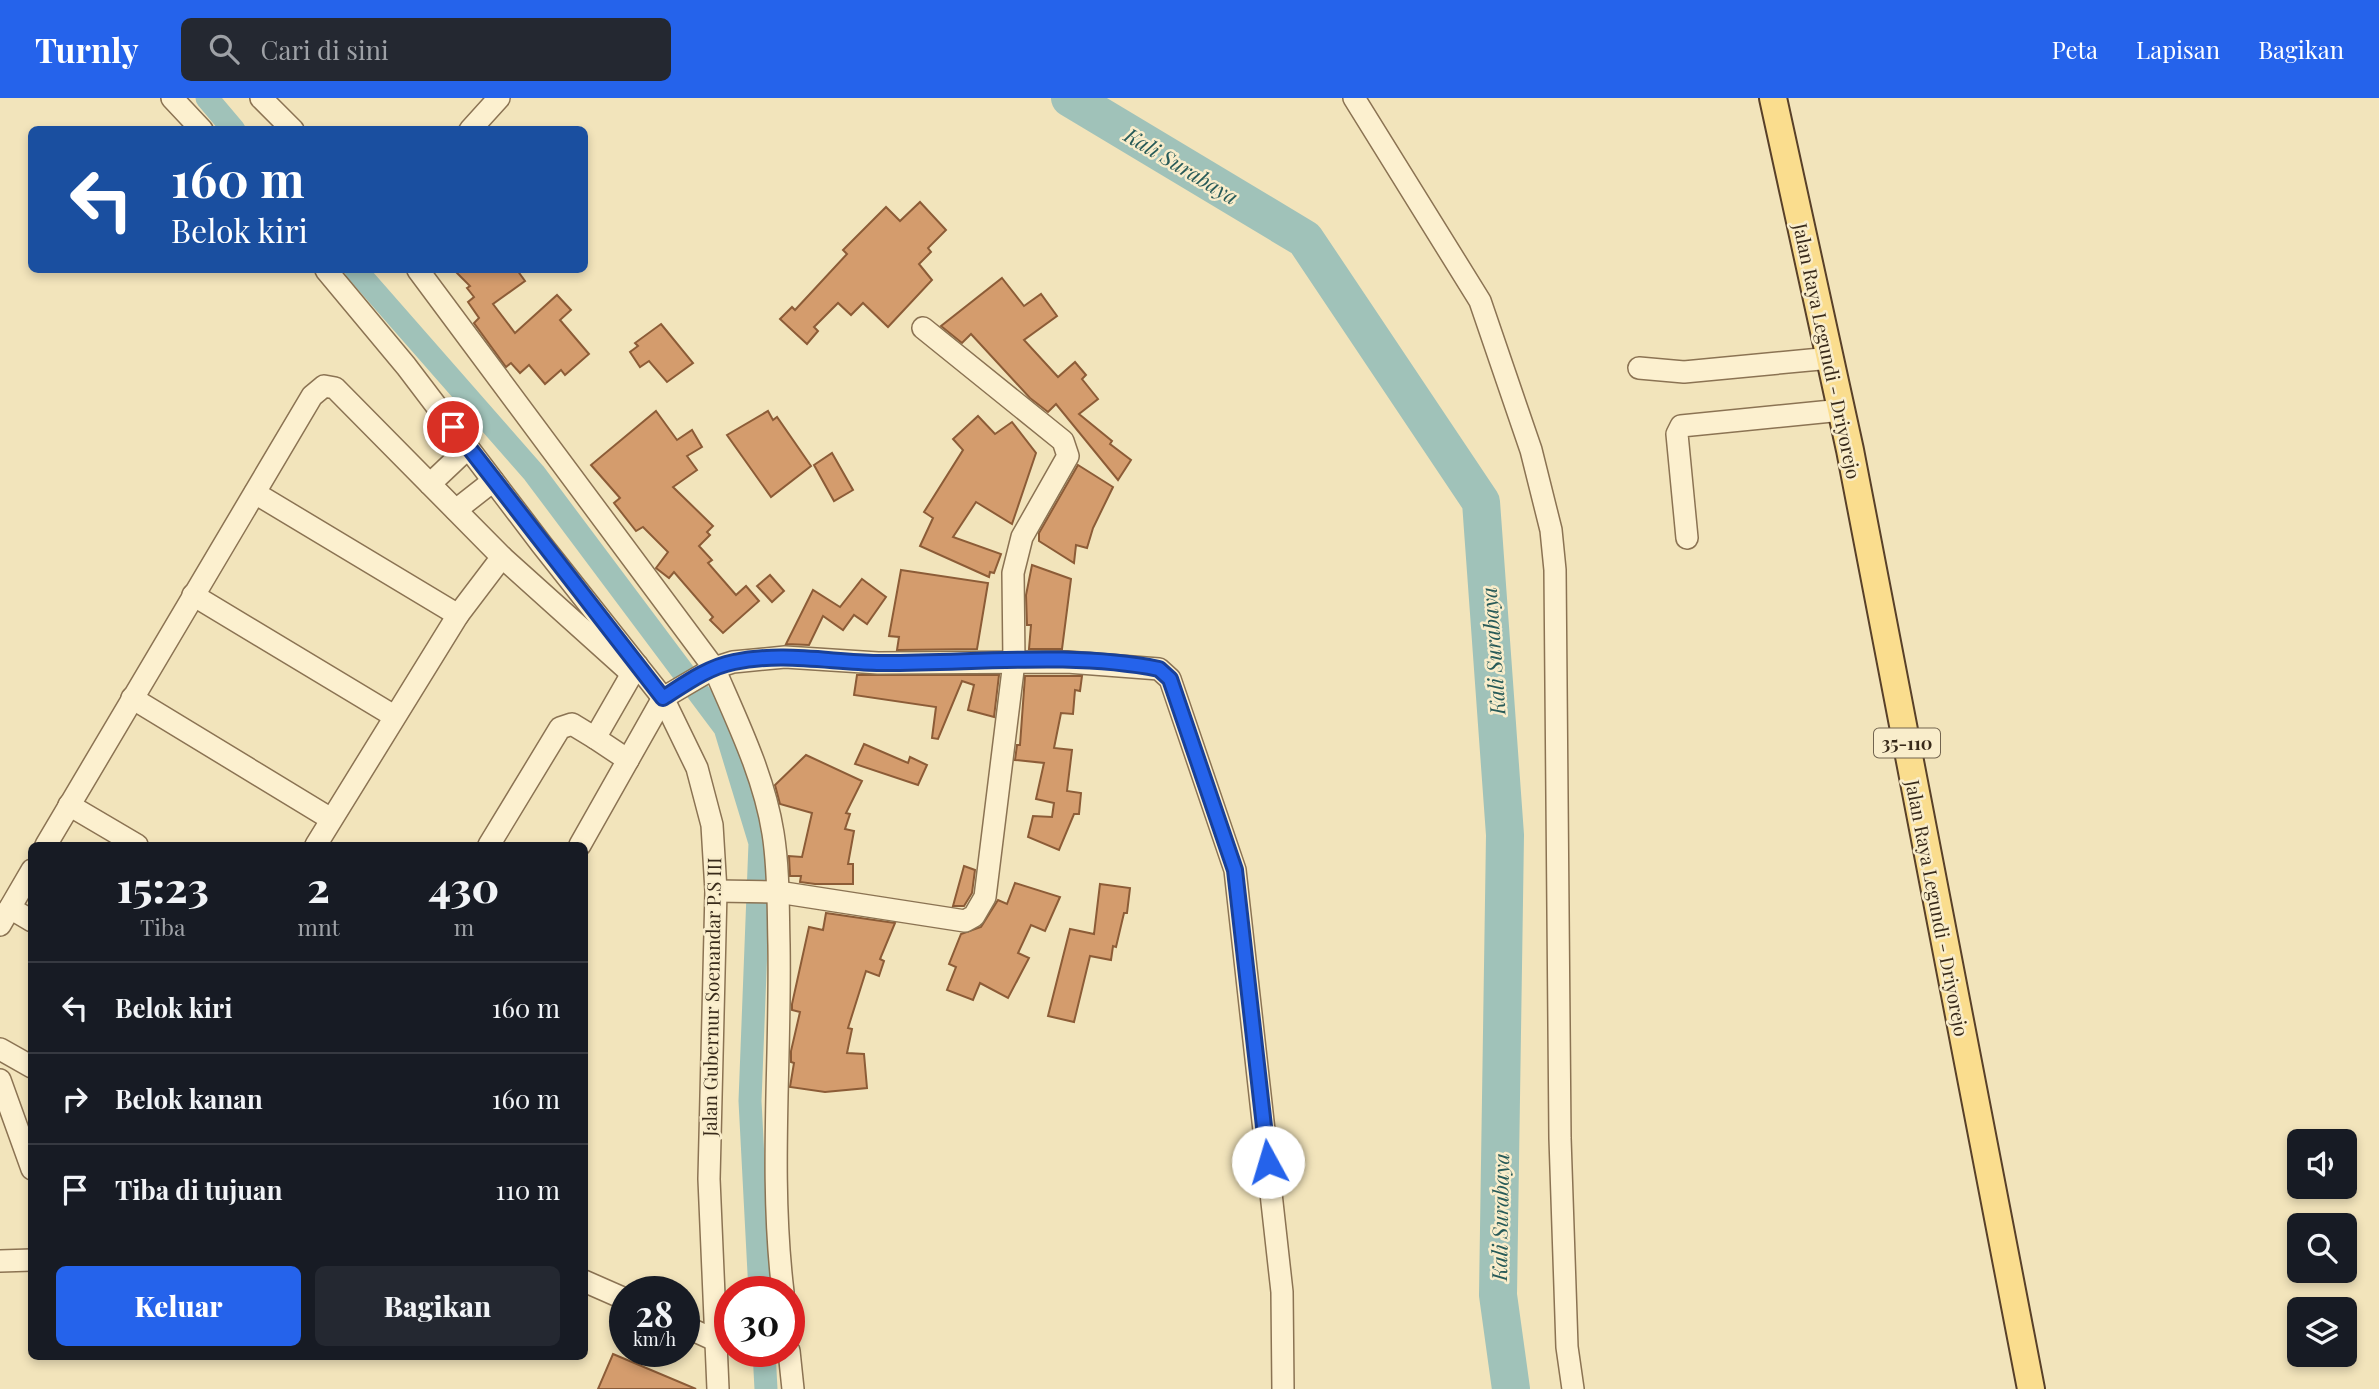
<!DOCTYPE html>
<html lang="id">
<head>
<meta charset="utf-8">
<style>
  body { margin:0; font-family:"Playfair Display",serif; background:#242831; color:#f1f3f6; height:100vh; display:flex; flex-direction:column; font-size:26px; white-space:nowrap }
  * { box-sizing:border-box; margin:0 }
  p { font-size:23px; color:#9ea1a6 }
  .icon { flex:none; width:38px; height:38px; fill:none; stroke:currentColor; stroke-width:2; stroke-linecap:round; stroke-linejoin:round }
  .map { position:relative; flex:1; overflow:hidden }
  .side { position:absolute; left:28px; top:744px; width:560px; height:518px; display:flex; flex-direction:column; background:#171b24; border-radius:10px; box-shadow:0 4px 10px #0003 }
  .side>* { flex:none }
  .top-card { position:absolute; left:28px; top:28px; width:560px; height:147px; border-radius:10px; box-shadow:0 4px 10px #0003; background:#1a4fa0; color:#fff; overflow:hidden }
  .tools { position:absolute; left:2287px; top:1031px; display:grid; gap:14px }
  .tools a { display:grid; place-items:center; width:70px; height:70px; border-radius:10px; background:#171b24; box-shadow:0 4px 10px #0003; font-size:35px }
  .speed { position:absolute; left:609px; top:1178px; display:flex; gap:14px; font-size:35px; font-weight:700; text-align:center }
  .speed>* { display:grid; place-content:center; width:91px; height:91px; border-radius:50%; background:#171b24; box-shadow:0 4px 10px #0003; line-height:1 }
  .speed small { font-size:18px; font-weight:400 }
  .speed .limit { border:10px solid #d22; background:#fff; color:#111 }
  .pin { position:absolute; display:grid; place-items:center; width:60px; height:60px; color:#fff; margin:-30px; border:4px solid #fff; border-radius:50%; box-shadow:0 2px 7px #0007 }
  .me { position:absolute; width:77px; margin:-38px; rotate:354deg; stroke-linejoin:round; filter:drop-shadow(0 0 5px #0008) }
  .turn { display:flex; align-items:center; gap:24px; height:147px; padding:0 28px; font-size:32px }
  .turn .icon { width:91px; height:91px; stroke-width:2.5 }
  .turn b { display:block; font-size:49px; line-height:60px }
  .eta { display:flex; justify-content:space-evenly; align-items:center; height:119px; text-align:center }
  .eta b { font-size:42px; font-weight:800; line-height:49px }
  .button { display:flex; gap:14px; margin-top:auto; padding:14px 28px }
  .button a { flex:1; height:80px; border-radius:10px; background:#2563eb; color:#fff; font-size:28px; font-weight:800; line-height:80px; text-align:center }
  .button a+a { background:#242831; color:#f1f3f6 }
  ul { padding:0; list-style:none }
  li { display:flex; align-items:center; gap:21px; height:91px; padding:0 28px; border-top:2px solid #363941 }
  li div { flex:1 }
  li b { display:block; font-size:26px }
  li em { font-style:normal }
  header { display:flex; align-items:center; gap:42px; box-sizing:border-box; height:98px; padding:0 35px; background:#2563eb; color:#fff }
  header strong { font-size:33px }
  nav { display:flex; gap:38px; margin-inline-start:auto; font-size:24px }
  .search { width:490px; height:63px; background:#242831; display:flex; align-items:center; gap:18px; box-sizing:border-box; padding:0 24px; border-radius:10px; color:#9ea1a6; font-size:26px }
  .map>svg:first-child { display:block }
</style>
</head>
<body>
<header>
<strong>Turnly</strong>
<div class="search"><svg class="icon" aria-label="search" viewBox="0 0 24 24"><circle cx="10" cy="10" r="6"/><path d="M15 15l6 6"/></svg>Cari di sini</div>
<nav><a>Peta</a><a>Lapisan</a><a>Bagikan</a></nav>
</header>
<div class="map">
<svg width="2379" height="1291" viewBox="0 0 2379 1291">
  <rect width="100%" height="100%" fill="#f2e4bb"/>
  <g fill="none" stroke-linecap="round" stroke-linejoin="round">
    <!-- canal -->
    <g stroke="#a0c2b9" stroke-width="23">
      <polyline points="207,0 234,32"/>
      <polyline points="356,172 534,375 725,630 760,745 750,1003 760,1194"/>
      <polyline points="764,1253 766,1291"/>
    </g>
    <!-- river -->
    <polyline stroke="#a0c2b9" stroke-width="38" points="1070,0 1305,141 1481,404 1505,737 1498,1197 1511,1291"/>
  </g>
  <!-- building -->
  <g fill="#d49c6d" stroke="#8c5c37" stroke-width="2">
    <polygon points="920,104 946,132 928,150 931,154 919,166 932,182 888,229 863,205 851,217 838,205 814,229 818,233 807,246 780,221 792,209 795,212 847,156 843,152 886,109 900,123"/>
    <polygon points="454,172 517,172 525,183 493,206 515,235 557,197 571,212 560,222 589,256 565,277 561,272 545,286 529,267 520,275 511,265 506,269 474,225 479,220 468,204 474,199 467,190 470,188"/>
    <polygon points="1002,180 1024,208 1041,196 1057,218 1024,242 1058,279 1075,264 1086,277 1082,281 1098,301 1079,316 1112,343 1110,346 1131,362 1118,382 1056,306 1048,314 1030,300 971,236 962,245 941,228"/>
    <polygon points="661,226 693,265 667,284 649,263 640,269 630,254 638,248 635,245"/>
    <polygon points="656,313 677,342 692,332 702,349 687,358 697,372 673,389 713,428 707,434 710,437 699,448 712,462 708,465 736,497 746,488 759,503 723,535 710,522 713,519 674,474 669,480 656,470 668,454 643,429 636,433 614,405 620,400 591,367"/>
    <polygon points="768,313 773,322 777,319 811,368 771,399 727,337"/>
    <polygon points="978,318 995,336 1012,324 1036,355 1012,426 976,404 953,439 1001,456 994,475 990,474 989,479 920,448 933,420 924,414 963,352 953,341"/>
    <polygon points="832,355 853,392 834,403 814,367"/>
    <polygon points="1078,367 1113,389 1093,430 1087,450 1076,447 1074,465 1039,443 1039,435"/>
    <polygon points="1032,467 1071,481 1062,551 1029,551 1031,527 1027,527 1026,497"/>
    <polygon points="901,472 988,485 977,551 897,552 899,539 889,538"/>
    <polygon points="770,477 784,493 772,504 757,488"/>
    <polygon points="862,481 886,499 867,526 854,517 843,532 823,518 809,547 786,546 813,492 840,509"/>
    <polygon points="857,577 999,577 994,619 968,612 974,587 962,583 938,641 932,640 936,609 854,597"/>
    <polygon points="1025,578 1082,578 1080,593 1075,592 1073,616 1061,615 1054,650 1072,652 1067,693 1081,695 1079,716 1074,716 1059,752 1028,739 1033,718 1052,719 1054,705 1036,701 1044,665 1015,662 1017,647 1020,647"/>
    <polygon points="864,646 908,665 910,659 927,667 918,687 855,666"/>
    <polygon points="806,657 862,683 846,715 850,716 845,731 854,733 848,766 853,766 853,786 815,786 800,784 801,778 790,778 789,758 802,759 812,715 780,706 775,687"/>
    <polygon points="964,768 975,772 972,795 964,808 953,808"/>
    <polygon points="1015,785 1060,799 1045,833 1031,827 1018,855 1029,860 1008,900 980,885 973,902 947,892 956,869 949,866 961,836 981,829 998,802 1007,806"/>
    <polygon points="1100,786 1130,790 1127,815 1124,815 1116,849 1113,848 1111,862 1090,858 1074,924 1048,918 1070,831 1094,836"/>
    <polygon points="826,815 895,825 880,861 884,863 879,878 866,873 848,930 852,931 847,955 864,956 867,990 825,994 790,989 794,965 791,964 791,953 800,914 792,912 792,906 809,829 823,832"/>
    <polygon points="613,1256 696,1291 598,1291"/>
  </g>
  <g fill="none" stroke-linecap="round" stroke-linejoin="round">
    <!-- minor casing -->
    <g stroke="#8b7353" stroke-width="24">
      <g id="minor">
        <polyline points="172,0 202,32"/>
        <polyline points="261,0 293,32"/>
        <polyline points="1354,0 1480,203 1531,352 1551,432 1555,472 1560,1040 1567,1249 1573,1291"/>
        <polyline points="470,32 499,0"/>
        <polyline points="326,172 406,268 542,447 663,600 697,670 712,727 716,793 709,1081 718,1291"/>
        <path d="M418 172 714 570C737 623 764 678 773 735 779 772 778 810 779 847 781 963 769 1078 783 1194"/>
        <polyline points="1639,270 1684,274 1831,260"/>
        <polyline points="430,386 468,350"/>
        <polyline points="255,395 458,517"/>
        <polyline points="456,412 493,383"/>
        <polyline points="1687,440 1677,336 1681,328 1842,312"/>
        <polyline points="502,459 631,575"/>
        <polyline points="193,497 394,618"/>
        <polyline points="132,600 331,721"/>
        <polyline points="595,640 628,662"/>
        <polyline points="69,707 137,747"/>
        <polyline points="46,747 312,298 324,288 335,290 502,459 458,517 316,747"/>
        <polyline points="489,747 560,630 572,626 595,640 637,567"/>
        <polyline points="580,747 663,600 714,570 733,564 785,559 878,565 1067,564 1159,571 1170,581 1235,772 1282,1194 1283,1291"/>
        <polyline points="716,793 778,794 965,823 974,818 985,799 1014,564 1013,475 1022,439 1068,358 1063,343 923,230"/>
        <polyline points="10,810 32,823"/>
        <polyline points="0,827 32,772"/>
        <polyline points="0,951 32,969"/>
        <polyline points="0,982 32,1071"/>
        <polyline points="0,1163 32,1162"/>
        <polyline points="584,1183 625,1201"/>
        <polyline points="684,1228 717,1243 728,1244"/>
        <polyline points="789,1253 793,1291"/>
      </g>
    </g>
    <!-- major casing -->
    <g stroke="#584029" stroke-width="30">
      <polyline id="major" points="1773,0 1850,352 2031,1291"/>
    </g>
    <!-- minor -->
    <use href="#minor" stroke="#fcf0cf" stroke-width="21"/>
    <!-- major -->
    <use href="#major" stroke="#fadd8e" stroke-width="26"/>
  </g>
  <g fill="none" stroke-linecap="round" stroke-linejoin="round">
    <!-- route casing -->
    <g stroke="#184099" stroke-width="18">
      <path id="route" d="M453 329 663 600C685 586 708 569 734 564 781 554 830 564 877 565 968 566 1070 553 1159 571L1170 581 1235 772 1268 1064"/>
    </g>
    <!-- route -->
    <use href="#route" stroke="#2563eb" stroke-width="12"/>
  </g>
  <g text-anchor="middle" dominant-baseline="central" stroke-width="5" stroke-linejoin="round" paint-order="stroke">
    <!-- shield labels -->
    <rect fill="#f9edcb" stroke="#72644f" stroke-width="2" x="1874" y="630.5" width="66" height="29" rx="5"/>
    <g font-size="18" font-weight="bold" fill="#382a1a">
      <text x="1907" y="645">35-110</text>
    </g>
    <!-- street labels -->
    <g font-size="19" fill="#382a1a" stroke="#f9edcb">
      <text transform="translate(1828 253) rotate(78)">Jalan Raya Legundi - Driyorejo</text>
      <text transform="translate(1938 810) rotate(79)">Jalan Raya Legundi - Driyorejo</text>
      <text transform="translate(711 899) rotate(-89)">Jalan Gubernur Soenandar P.S III</text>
    </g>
    <!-- water labels -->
    <g font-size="21" font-style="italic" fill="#275a58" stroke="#f9edcb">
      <text transform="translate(1182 67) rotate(31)">Kali Surabaya</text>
      <text transform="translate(1492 553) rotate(-94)">Kali Surabaya</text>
      <text transform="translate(1499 1119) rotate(-89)">Kali Surabaya</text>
    </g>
  </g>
</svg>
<div class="tools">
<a><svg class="icon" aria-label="sound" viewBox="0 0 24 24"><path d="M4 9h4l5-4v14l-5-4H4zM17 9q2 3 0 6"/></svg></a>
<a><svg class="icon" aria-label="search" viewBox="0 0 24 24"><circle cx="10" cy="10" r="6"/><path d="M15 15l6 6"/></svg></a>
<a><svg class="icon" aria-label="layers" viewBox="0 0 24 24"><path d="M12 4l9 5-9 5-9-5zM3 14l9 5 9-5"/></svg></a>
</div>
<div class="speed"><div>28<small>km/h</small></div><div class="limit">30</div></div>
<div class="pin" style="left:453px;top:329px;background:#d93025"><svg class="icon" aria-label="arrive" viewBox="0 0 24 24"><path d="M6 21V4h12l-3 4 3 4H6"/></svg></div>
<svg class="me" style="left:1268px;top:1064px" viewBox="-20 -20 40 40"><circle r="19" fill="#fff"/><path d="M0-13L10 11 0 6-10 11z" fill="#2563eb"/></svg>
<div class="top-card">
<div class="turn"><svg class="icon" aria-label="left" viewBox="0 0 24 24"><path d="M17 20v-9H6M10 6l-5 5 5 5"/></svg><div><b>160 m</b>Belok kiri</div></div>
</div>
<section class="side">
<div class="eta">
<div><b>15:23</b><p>Tiba</p></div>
<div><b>2</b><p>mnt</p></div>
<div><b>430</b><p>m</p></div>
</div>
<ul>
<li><svg class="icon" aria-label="left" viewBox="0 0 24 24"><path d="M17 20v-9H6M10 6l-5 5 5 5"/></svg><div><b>Belok kiri</b></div><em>160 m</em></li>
<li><svg class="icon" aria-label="right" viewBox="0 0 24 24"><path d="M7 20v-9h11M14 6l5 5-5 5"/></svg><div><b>Belok kanan</b></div><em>160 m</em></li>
<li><svg class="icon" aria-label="arrive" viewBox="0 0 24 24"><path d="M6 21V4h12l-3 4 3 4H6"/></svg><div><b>Tiba di tujuan</b></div><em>110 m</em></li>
</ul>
<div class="button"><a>Keluar</a><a>Bagikan</a></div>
</section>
</div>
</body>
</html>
